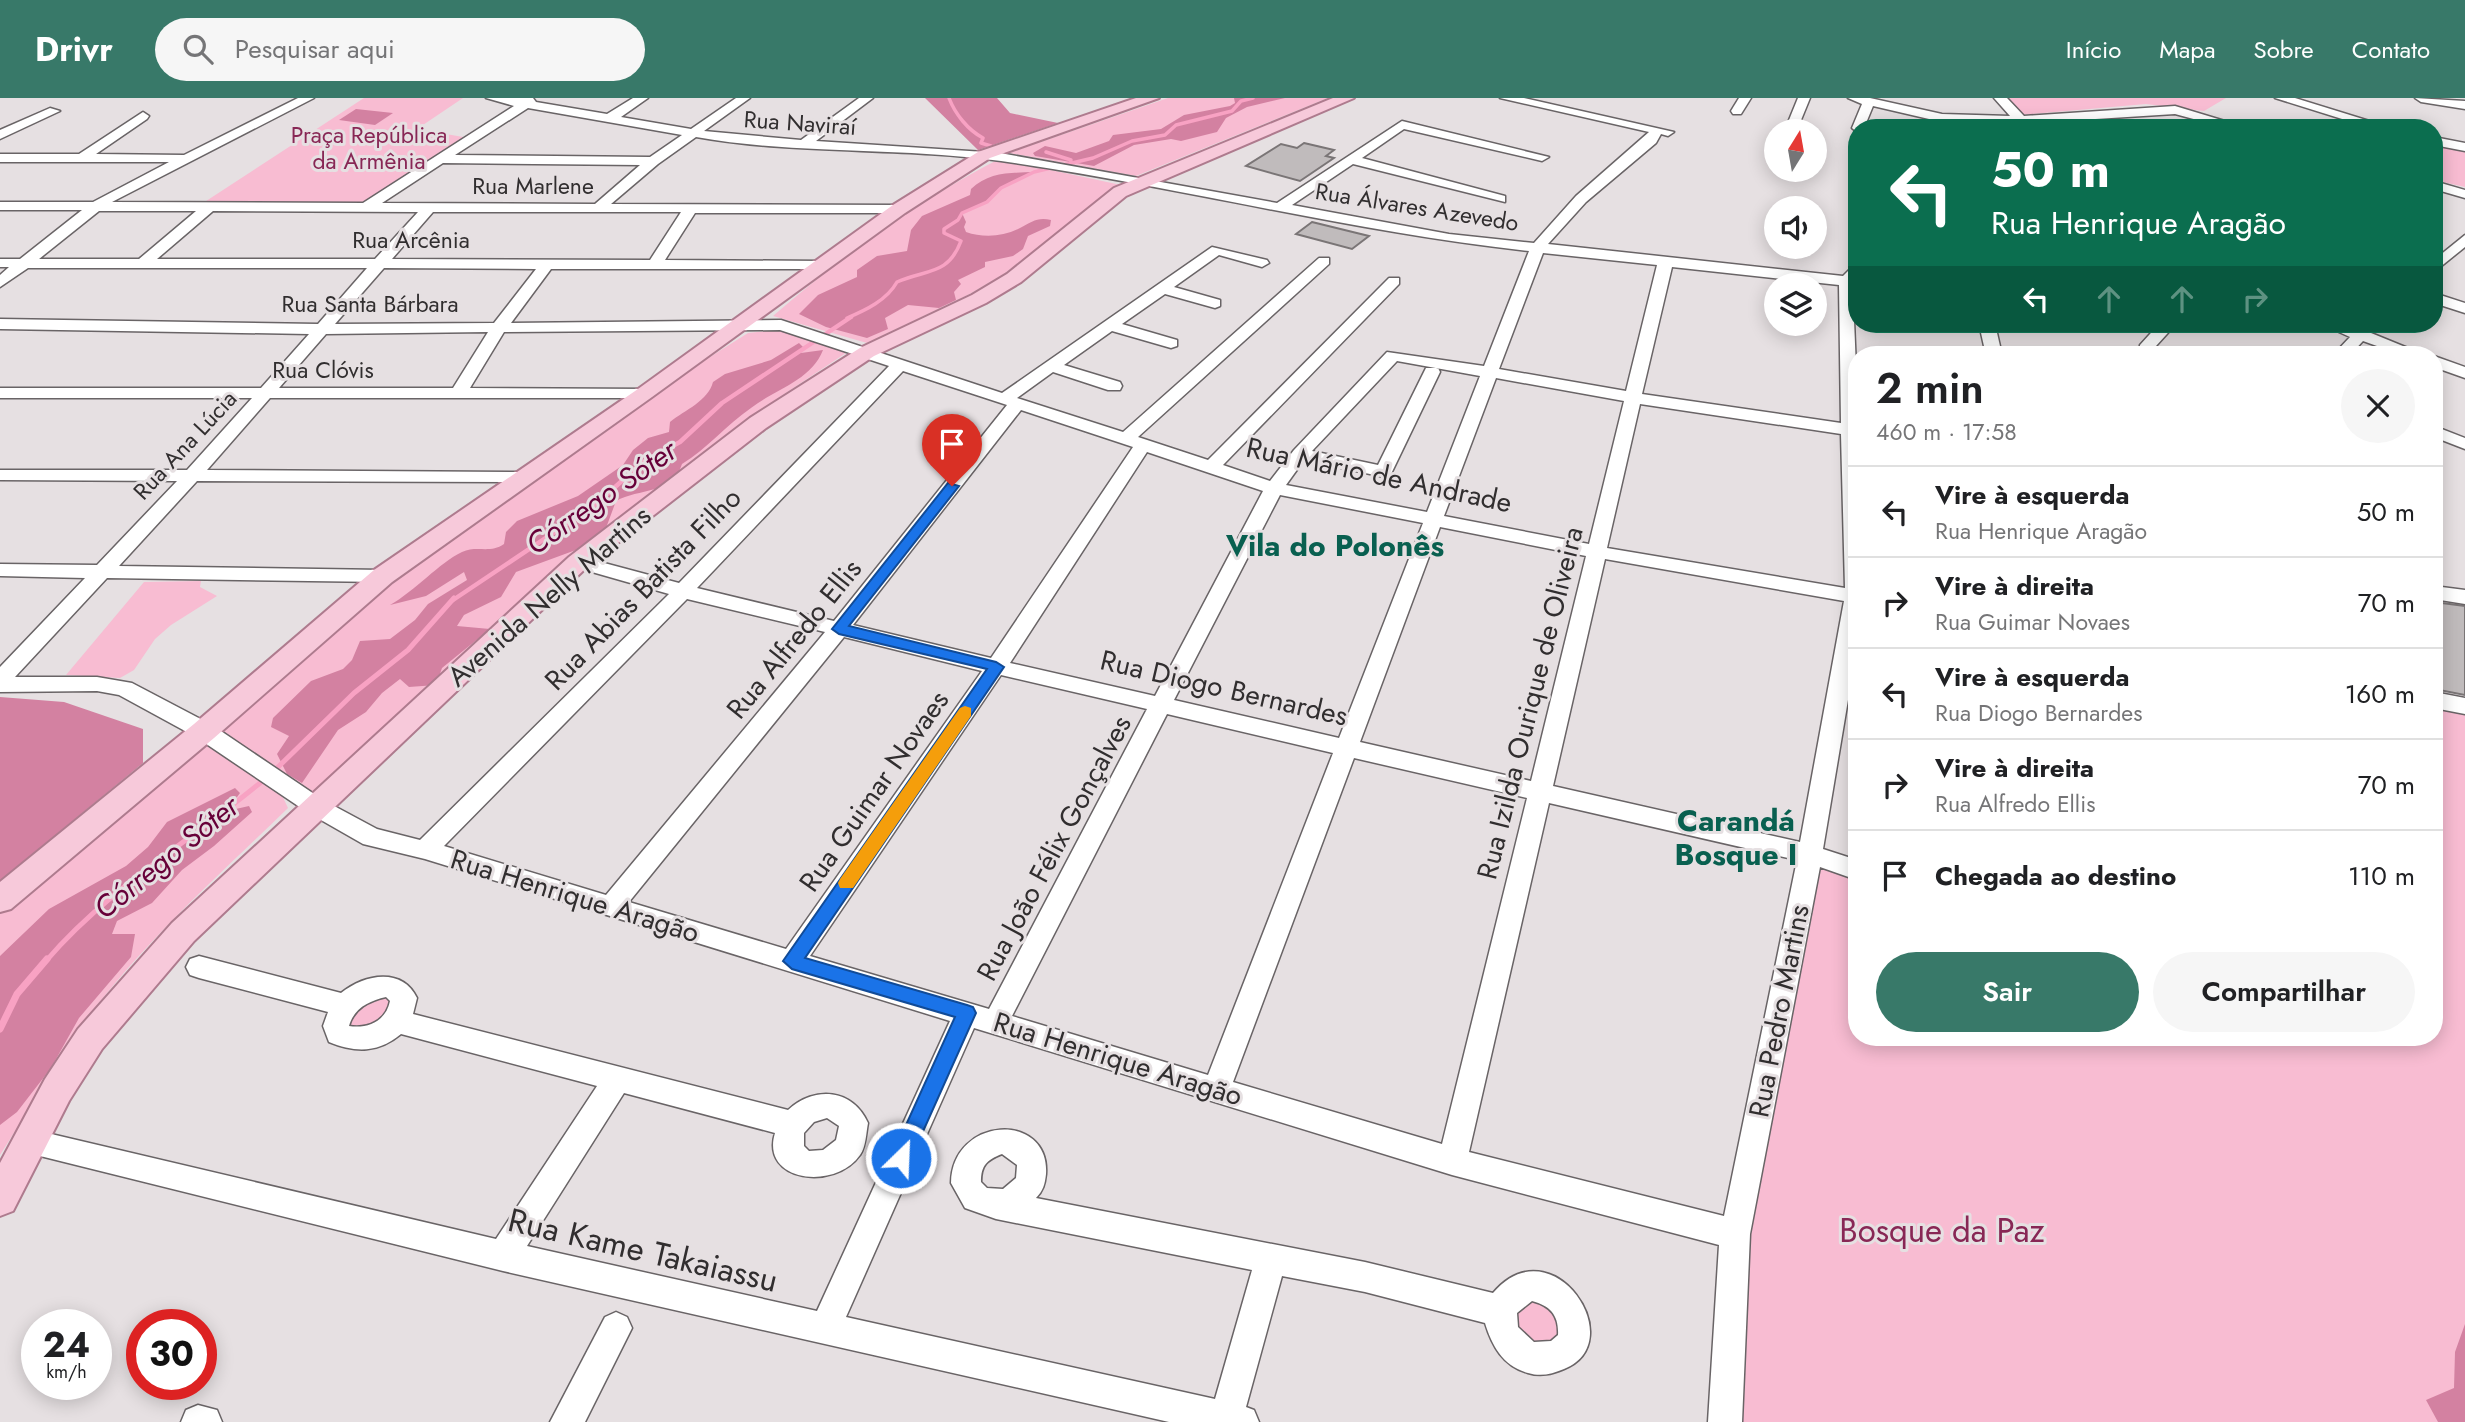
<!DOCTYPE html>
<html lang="pt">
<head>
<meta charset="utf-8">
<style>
  body { margin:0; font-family:Jost,sans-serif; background:#f6f6f6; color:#202124; height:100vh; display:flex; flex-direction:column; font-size:26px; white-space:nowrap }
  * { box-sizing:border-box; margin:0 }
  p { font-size:23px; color:#757577 }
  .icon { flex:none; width:38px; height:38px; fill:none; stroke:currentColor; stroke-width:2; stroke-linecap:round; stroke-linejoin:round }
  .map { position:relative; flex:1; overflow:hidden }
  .side { position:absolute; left:1848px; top:248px; width:595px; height:700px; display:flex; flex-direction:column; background:#fff; border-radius:28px; box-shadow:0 4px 18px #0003 }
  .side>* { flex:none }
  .guide { position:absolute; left:1848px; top:21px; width:595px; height:214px; border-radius:28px; box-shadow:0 4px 18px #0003; background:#0b6e4f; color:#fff; overflow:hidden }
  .needle { width:46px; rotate:11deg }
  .buttons { position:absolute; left:1764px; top:21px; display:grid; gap:14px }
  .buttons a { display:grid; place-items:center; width:63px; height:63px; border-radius:50%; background:#fff; box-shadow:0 4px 18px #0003; font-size:35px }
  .speed { position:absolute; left:21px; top:1211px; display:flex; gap:14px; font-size:35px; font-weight:700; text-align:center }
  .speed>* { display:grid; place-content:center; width:91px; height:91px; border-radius:50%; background:#fff; box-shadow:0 4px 18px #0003; line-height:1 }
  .speed small { font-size:18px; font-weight:400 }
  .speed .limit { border:10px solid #d22; background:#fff; color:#111 }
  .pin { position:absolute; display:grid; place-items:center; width:60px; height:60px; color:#fff; margin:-72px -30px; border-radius:50% 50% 50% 0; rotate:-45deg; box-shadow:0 0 7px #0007 }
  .pin .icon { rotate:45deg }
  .me { position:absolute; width:77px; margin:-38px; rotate:24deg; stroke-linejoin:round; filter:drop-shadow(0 0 5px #0008) }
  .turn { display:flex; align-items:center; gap:24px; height:147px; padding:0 28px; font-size:32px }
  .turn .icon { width:91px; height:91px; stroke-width:2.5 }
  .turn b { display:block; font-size:49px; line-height:60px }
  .lanes { display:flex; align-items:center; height:66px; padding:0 28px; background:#0003; justify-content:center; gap:35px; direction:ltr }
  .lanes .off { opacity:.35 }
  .round { display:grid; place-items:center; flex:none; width:74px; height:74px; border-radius:37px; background:#f6f6f6 }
  .headline { display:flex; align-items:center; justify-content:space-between; height:119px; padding:0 28px }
  h1 { font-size:42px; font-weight:600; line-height:52px }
  .primary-button { display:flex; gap:14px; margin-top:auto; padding:14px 28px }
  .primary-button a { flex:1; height:80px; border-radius:42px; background:#387969; color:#fff; font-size:28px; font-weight:600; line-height:80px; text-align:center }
  .primary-button a+a { background:#f6f6f6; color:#202124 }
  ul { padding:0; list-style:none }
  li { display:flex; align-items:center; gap:21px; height:91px; padding:0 28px; border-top:2px solid #e0e0e0 }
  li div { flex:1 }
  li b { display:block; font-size:26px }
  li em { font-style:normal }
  header { display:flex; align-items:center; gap:42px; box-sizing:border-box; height:98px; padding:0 35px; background:#387969; color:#fff }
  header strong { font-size:33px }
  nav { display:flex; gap:38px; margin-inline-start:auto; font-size:24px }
  .search { width:490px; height:63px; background:#f6f6f6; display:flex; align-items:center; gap:18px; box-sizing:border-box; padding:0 24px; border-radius:38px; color:#757577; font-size:26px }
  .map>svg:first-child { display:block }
</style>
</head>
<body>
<header>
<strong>Drivr</strong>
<div class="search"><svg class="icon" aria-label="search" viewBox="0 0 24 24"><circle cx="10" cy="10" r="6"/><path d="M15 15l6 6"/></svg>Pesquisar aqui</div>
<nav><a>Início</a><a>Mapa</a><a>Sobre</a><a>Contato</a></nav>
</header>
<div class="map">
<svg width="2465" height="1324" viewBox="0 0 2465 1324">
  <rect width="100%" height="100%" fill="#e6e0e2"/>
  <!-- green -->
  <g fill="#f8bcd2">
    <polygon points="364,0 463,0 417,31 469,40 362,107 200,107"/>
    <polygon points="1168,0 1328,0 1136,78 1009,55"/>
    <polygon points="2004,0 2226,0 2204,13 2146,6 2020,17"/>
    <polygon points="2434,45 2465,50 2465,89 2434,82"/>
    <path d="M999 61 1121 87 1004 176 968 197 867 245 773 218C843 157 916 104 999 61Z"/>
    <path d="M774 232 798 235 849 253 750 319 555 471 306 704 280 693 288 710C212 784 130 856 71 944 46 980 24 1020 0 1057V811L387 480 651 296 748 235Z"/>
    <polygon points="201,483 200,489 217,498 171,527 155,541 134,572 120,580 66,577 144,484"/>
    <polygon points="2434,607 2465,612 2465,1324 1742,1324 1744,1150 1811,764 1857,780 1857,940 2434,940"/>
    <path d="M385 897 391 907C385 924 366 935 349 928L347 915Z"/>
    <polygon points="1534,1199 1559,1218 1559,1238 1543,1248 1523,1243 1511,1214"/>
  </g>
  <!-- forest -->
  <g fill="#d381a1">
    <polygon points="925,0 997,0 1010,15 1058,25 978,52"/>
    <polygon points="1234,0 1285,0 1247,9 1226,20 1217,34 1181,43 1171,41 1134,47 1094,68 1035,58 1033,55 1045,48 1076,55 1109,43 1113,37 1161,31 1184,17 1230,8 1235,5"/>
    <polygon points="356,11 393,15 375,27 339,22"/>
    <path d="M1034 74 1001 90 987 104 962 115 966 124 964 129 966 134C983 140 1003 139 1020 130 1032 124 1037 119 1051 122L1050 128 1028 138 1023 151 1013 158 985 164V169L958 182 961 186 954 194 956 202 939 210 908 207 885 220 888 231 867 240 826 229 799 216 818 197 857 179V172L877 158 907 153 911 132 922 118 970 97 971 91C989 74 1010 75 1034 74Z"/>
    <path d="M799 245 803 249 801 255 823 252C811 283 775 291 751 310 726 327 708 350 682 366 672 397 639 390 616 403L606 430 584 449 516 474 501 499 464 517 457 528 490 531 442 570 436 587 409 589 400 581 382 595 366 614 338 632 302 685 287 676 277 656 289 638 271 629 273 620 311 583 343 571 352 562 360 543 390 541 415 522 428 506 467 482 464 474 426 498 390 507C415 493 439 465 462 454 477 447 490 456 504 446L506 434 517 423 578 398 623 367 633 352 648 340 669 334 670 324C685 312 708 303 713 284L725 276 771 262Z"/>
    <polygon points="0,599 64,604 143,631 143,665 0,783"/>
    <polygon points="235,690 240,695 227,713 249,708 252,714 214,748 182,772 152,805 117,823 112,836 135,836 131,859 79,920 51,970 17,1014 0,1027 0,858 49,811 126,768 148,749 167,724"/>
    <polygon points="2465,1226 2465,1324 2438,1324 2426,1302 2454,1290 2455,1254"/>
  </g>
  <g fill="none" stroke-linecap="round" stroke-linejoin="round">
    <!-- stream-far3 -->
    <g stroke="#f8a2c3" stroke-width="3.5">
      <path d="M949 0C955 16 968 32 983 40L981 45 991 48"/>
      <polyline points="1046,54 1071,62 1070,67"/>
      <path d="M847 220C866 212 887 202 897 184 926 171 948 178 961 143L944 135V131L958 122 962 115 987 104 1001 90 1034 74 1093 60 1132 43 1165 37 1176 27 1232 13 1241 3 1253 0"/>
    </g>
    <!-- stream-far2 -->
    <polyline stroke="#f8a2c3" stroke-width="4.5" points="453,502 595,407 643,364 680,344 722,305 851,219"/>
    <!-- stream-far1 -->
    <g stroke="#f8a2c3" stroke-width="5">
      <polyline points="274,673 354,595 408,552 454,500"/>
      <path d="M46 863C108 790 194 741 266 680"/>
    </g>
    <!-- stream -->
    <polyline stroke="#f8a2c3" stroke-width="7" points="0,931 17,896 47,861"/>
  </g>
  <!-- building -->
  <g fill="#c0bbbc" stroke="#7a7576" stroke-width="2">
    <polygon points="1304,45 1334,52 1326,58 1334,60 1300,83 1246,68 1281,46 1297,50"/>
    <polygon points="1312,124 1369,138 1352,151 1296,136"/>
    <polygon points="2434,504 2465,508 2465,597 2434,591"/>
  </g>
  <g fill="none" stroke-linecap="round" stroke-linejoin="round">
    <!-- minor casing -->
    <g stroke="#696466" stroke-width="3">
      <g id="minor">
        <path d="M298 0H314L112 104 363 105 514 8 486 0H533L536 4 607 16 633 0H648L621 19 691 31 736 0H750L704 33 801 42 859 0H873L816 43 1000 55 1277 105 1402 23 1549 59 1542 63 1404 31 1362 60 1505 98V104L1353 66 1292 107 1449 136 1534 145 1576 98 1649 34 1500 0H1524L1674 34 1668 38 1661 36 1656 45 1586 104 1548 146 1843 178 1851 170 1857 169 1853 197 1857 295V548L1823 751 1857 762V782L1820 769 1750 1136 1742 1324H1708L1719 1147 1452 1077 974 930 846 1219 1215 1301 1252 1172 996 1121 965 1110 951 1085C952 1018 1050 1013 1046 1076 1045 1086 1043 1093 1036 1100L1365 1164 1493 1195C1552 1125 1632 1244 1564 1271 1552 1276 1541 1279 1528 1275 1503 1268 1492 1248 1485 1225L1365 1194 1282 1178 1246 1309 1254 1312 1259 1324H1169L503 1173 20 1053 16 1044 20 1035 30 1031 496 1141 597 988 401 936C378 955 356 955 329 944L323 928 328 914 199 880 190 877 186 869 190 861 199 858 341 895C365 876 402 869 417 900L413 916 788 1012C815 987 853 991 868 1025 866 1035 866 1049 860 1057 835 1093 760 1084 775 1035L624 995 527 1148 817 1213 950 923 425 761 363 746 307 714 196 639 119 597 97 593 0 594V569L85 480 0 478V466L97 467 177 383 0 382V372H187L252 300H0V290H261L309 236 0 231V221L318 226 367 170H28L0 189V177L9 169H0V161H20L82 112H0V104H93L169 64H0V56H79L143 14 149 18 147 21 96 56 184 57ZM528 10 682 37 650 59 455 57ZM696 39C796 57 900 49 1001 63 1178 88 1351 134 1529 153L1484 268 1387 254 1294 352 1270 383 1223 367 1399 186V180H1389L1208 362 1138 339 1329 166V160H1319L1123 334 1017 300 1053 274 1108 292H1120L1122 288 1120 284 1064 267 1112 233 1171 250 1177 248V242L1122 226 1165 196 1215 210 1220 208V202L1174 189 1219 157 1262 169 1269 165 1267 162 1212 149 1002 295 781 222 511 225 551 171H822L829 167 822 163 665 162 695 115H899L906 111 899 107 611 106 658 66ZM443 65 640 67 595 106 382 105ZM99 113H196L139 161H39ZM213 113 418 114 375 161H157ZM433 114H681L650 162 392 161ZM1543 155 1657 167 1626 293 1499 271ZM1672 169 1839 187 1841 325 1642 296ZM384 170 536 171 494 225 335 226ZM780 232 889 268 679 485 578 458 571 460 568 464 571 468 669 496 420 742 377 731 323 702 212 627 132 585 97 579H15L107 480 383 484 393 478 383 472 119 468 197 383 522 384 531 379 522 374 207 372 270 300H645L651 299 653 295 651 291 470 290 504 234ZM488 234 453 290H279L326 236ZM1397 263 1480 278 1427 414 1286 387 1304 362 1384 379 1390 378 1440 274 1438 270H1426L1424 274 1378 367 1312 353ZM903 273 1007 307 834 523 697 490ZM1496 280 1624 303 1589 446 1444 418ZM1640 306 1841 336 1845 490 1607 450ZM1021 312 1133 349 991 560 853 527ZM1147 354 1263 393 1155 598 1010 565ZM1280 397 1423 425 1339 640 1174 602ZM1440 429 1586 458 1531 683 1360 644ZM1605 461 1844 503 1800 744 1553 688ZM687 501 825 534 606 797 444 748ZM844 539 982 573 786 851 629 804ZM1001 577 1147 611 989 911 810 858ZM1167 616 1333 655 1208 977 1012 918ZM1354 660 1527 700 1442 1046 1233 984ZM1549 705 1797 762 1724 1118 1469 1054ZM386 899 390 903C386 923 368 931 349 928 354 910 369 903 386 899ZM827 1020 839 1028 836 1042 823 1052 809 1053 804 1048V1035L814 1024ZM1002 1056 1017 1067 1016 1080 1003 1091 987 1090 981 1084C981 1067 987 1062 1002 1056ZM1532 1203C1551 1208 1559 1218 1558 1237L1551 1243 1534 1244 1518 1229 1517 1215Z"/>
        <polygon points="1739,0 1751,0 1741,16 1733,16 1731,13"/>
        <polygon points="1798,0 1810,0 1801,22 1795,26 1789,22"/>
        <polygon points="1848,0 1870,0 1942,16 2010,18 1994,0 2007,0 2024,18 2175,8 2248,30 2227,30 2175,16 2031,25 2032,30 2022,30 2018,26 1942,24 1873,8 1864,30 1857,30 1857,34 1852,30 1862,6"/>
        <polygon points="2275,0 2295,0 2392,30 2371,30"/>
        <polygon points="2415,0 2465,3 2465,11 2421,4"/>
        <polygon points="50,10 60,13 0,41 0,32"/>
        <polygon points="2434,39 2465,45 2465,53 2434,47"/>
        <polygon points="2434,83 2465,92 2465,100 2434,91"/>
        <polygon points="2465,137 2465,149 2434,174 2434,162"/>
        <polygon points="2434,195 2465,205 2465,215 2434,205"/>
        <polygon points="1979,226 1995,226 2002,257 1986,257"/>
        <polygon points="2159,226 2176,226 2156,248 2155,257 2139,257 2140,247"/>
        <polygon points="2321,226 2344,226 2358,231 2362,226 2375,226 2371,235 2425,257 2402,257 2363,243 2350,257 2333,257 2350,239"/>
        <polygon points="2434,258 2465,269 2465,280 2434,269"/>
        <polygon points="2434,328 2465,340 2465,351 2434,339"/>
        <polygon points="2434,488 2465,492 2465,506 2434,501"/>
        <polygon points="2434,594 2465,600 2465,616 2434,610"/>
        <polygon points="616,1214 627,1219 632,1230 585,1324 550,1324 605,1219"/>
        <polygon points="198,1307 217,1312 222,1324 181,1324 186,1312"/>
      </g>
    </g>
    <!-- major casing -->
    <g stroke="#ae7b8e" stroke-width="4">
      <g id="major">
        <polygon points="1136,0 1159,0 990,60 905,115 652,299 392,484 214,640 11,811 0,814 0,784 194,626 374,472 638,291 893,107 978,54"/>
        <polygon points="1333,0 1354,0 1126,98 1021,184 986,205 874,258 766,330 587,469 194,843 102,951 69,1003 13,1113 0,1118 0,1065 45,981 78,931 172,825 569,459 750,320 860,250 972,197 1007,176 1114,90"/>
      </g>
    </g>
    <!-- minor -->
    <use href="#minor" fill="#fff" fill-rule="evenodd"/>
    <!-- major -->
    <use href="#major" fill="#f7c9da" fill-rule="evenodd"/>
  </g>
  <!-- route -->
  <polygon fill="#1a73e8" stroke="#114b97" stroke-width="2" points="948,385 959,388 849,528 996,564 1004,569 805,860 967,907 973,909 976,915 908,1067 901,1070 894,1067 891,1060 955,919 792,871 783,863 987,571 839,536 832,531"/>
  <!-- slow -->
  <polygon fill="#f59e0b" points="965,608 971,610 971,618 853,790 840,790 838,785 840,781 960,610"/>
  <g text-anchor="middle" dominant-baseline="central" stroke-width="6" stroke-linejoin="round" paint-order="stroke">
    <!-- far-street labels -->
    <g font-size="23" fill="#312e2f" stroke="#e6e0e2">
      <text transform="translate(800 25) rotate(4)">Rua Naviraí</text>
      <text x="533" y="88">Rua Marlene</text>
      <text transform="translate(1417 109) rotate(9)">Rua Álvares Azevedo</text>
      <text x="411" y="142">Rua Arcênia</text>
      <text x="370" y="206">Rua Santa Bárbara</text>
      <text x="323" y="272">Rua Clóvis</text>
      <text transform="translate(185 347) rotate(-47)">Rua Ana Lúcia</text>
    </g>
    <!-- far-park labels -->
    <g font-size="23" fill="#882755" stroke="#e6e0e2">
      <text x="369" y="37">Praça República<tspan x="369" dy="26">da Armênia</tspan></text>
    </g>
    <!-- street labels -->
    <g font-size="28" fill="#312e2f" stroke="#e6e0e2">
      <text transform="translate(1379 377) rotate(12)">Rua Mário de Andrade</text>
      <text transform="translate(643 491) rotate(-46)">Rua Abias Batista Filho</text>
      <text transform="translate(549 498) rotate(-41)">Avenida Nelly Martins</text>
      <text transform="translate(794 541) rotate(-51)">Rua Alfredo Ellis</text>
      <text transform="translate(1224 590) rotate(13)">Rua Diogo Bernardes</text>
      <text transform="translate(1530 605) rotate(-76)">Rua Izilda Ourique de Oliveira</text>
      <text transform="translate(874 693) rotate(-55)">Rua Guimar Novaes</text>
      <text transform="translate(1054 750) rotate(-62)">Rua João Félix Gonçalves</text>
      <text transform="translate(575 798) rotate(17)">Rua Henrique Aragão</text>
      <text transform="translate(1779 913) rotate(-79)">Rua Pedro Martins</text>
      <text transform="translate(1118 961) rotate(17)">Rua Henrique Aragão</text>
    </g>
    <!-- water labels -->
    <g font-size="30" font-style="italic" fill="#670039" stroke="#e6e0e2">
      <text transform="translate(601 399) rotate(-35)">Córrego Sóter</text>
      <text transform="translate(166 759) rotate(-39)">Córrego Sóter</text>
    </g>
    <!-- neighbourhood labels -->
    <g font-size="30" font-weight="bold" fill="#096050" stroke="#e6e0e2">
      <text x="1335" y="447">Vila do Polonês</text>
      <text x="1736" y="722">Carandá<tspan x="1736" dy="34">Bosque I</tspan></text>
    </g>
    <!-- near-park labels -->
    <g font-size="33" fill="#882755" stroke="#e6e0e2">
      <text x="1942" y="1132">Bosque da Paz</text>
    </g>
    <!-- near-street labels -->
    <g font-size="33" fill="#312e2f" stroke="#e6e0e2">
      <text transform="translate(643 1152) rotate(13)">Rua Kame Takaiassu</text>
    </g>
  </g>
</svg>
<div class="buttons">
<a><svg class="needle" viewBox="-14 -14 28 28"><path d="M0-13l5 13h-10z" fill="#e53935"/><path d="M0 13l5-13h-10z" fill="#757577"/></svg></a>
<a><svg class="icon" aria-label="sound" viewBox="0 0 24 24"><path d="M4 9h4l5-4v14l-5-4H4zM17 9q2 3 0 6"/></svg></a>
<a><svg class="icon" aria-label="layers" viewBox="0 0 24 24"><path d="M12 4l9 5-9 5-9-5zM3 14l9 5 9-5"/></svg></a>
</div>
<div class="speed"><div>24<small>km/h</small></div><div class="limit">30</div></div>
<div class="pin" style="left:952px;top:388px;background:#d93025"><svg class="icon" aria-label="arrive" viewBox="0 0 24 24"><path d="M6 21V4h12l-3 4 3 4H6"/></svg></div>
<svg class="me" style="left:901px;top:1060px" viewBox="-20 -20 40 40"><circle r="17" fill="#1a73e8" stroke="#fff" stroke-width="3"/><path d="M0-11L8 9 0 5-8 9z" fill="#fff"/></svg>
<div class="guide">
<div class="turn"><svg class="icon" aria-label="left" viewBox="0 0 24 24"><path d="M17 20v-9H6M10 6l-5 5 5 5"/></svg><div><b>50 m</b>Rua Henrique Aragão</div></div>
<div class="lanes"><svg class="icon" aria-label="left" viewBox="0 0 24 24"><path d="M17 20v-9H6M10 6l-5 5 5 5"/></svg><svg class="icon off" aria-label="ahead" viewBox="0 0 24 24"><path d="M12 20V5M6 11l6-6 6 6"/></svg><svg class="icon off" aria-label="ahead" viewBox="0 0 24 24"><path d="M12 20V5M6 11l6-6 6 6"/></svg><svg class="icon off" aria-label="right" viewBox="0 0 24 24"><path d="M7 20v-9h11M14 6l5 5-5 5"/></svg></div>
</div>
<section class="side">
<div class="headline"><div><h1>2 min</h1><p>460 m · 17:58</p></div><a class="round"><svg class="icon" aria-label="close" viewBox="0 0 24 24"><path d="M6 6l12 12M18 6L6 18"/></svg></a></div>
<ul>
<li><svg class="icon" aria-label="left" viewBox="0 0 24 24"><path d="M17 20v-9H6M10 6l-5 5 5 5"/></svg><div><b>Vire à esquerda</b><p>Rua Henrique Aragão</p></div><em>50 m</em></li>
<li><svg class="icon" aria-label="right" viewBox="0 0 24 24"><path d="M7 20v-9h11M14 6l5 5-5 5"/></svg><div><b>Vire à direita</b><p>Rua Guimar Novaes</p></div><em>70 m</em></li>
<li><svg class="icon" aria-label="left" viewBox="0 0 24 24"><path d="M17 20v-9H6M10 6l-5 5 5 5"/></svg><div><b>Vire à esquerda</b><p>Rua Diogo Bernardes</p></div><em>160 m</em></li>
<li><svg class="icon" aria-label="right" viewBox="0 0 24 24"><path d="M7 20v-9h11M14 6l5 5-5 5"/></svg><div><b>Vire à direita</b><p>Rua Alfredo Ellis</p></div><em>70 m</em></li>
<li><svg class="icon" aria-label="arrive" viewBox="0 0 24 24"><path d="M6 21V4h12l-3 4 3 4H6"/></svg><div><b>Chegada ao destino</b></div><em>110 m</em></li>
</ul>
<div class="primary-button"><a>Sair</a><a>Compartilhar</a></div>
</section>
</div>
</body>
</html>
